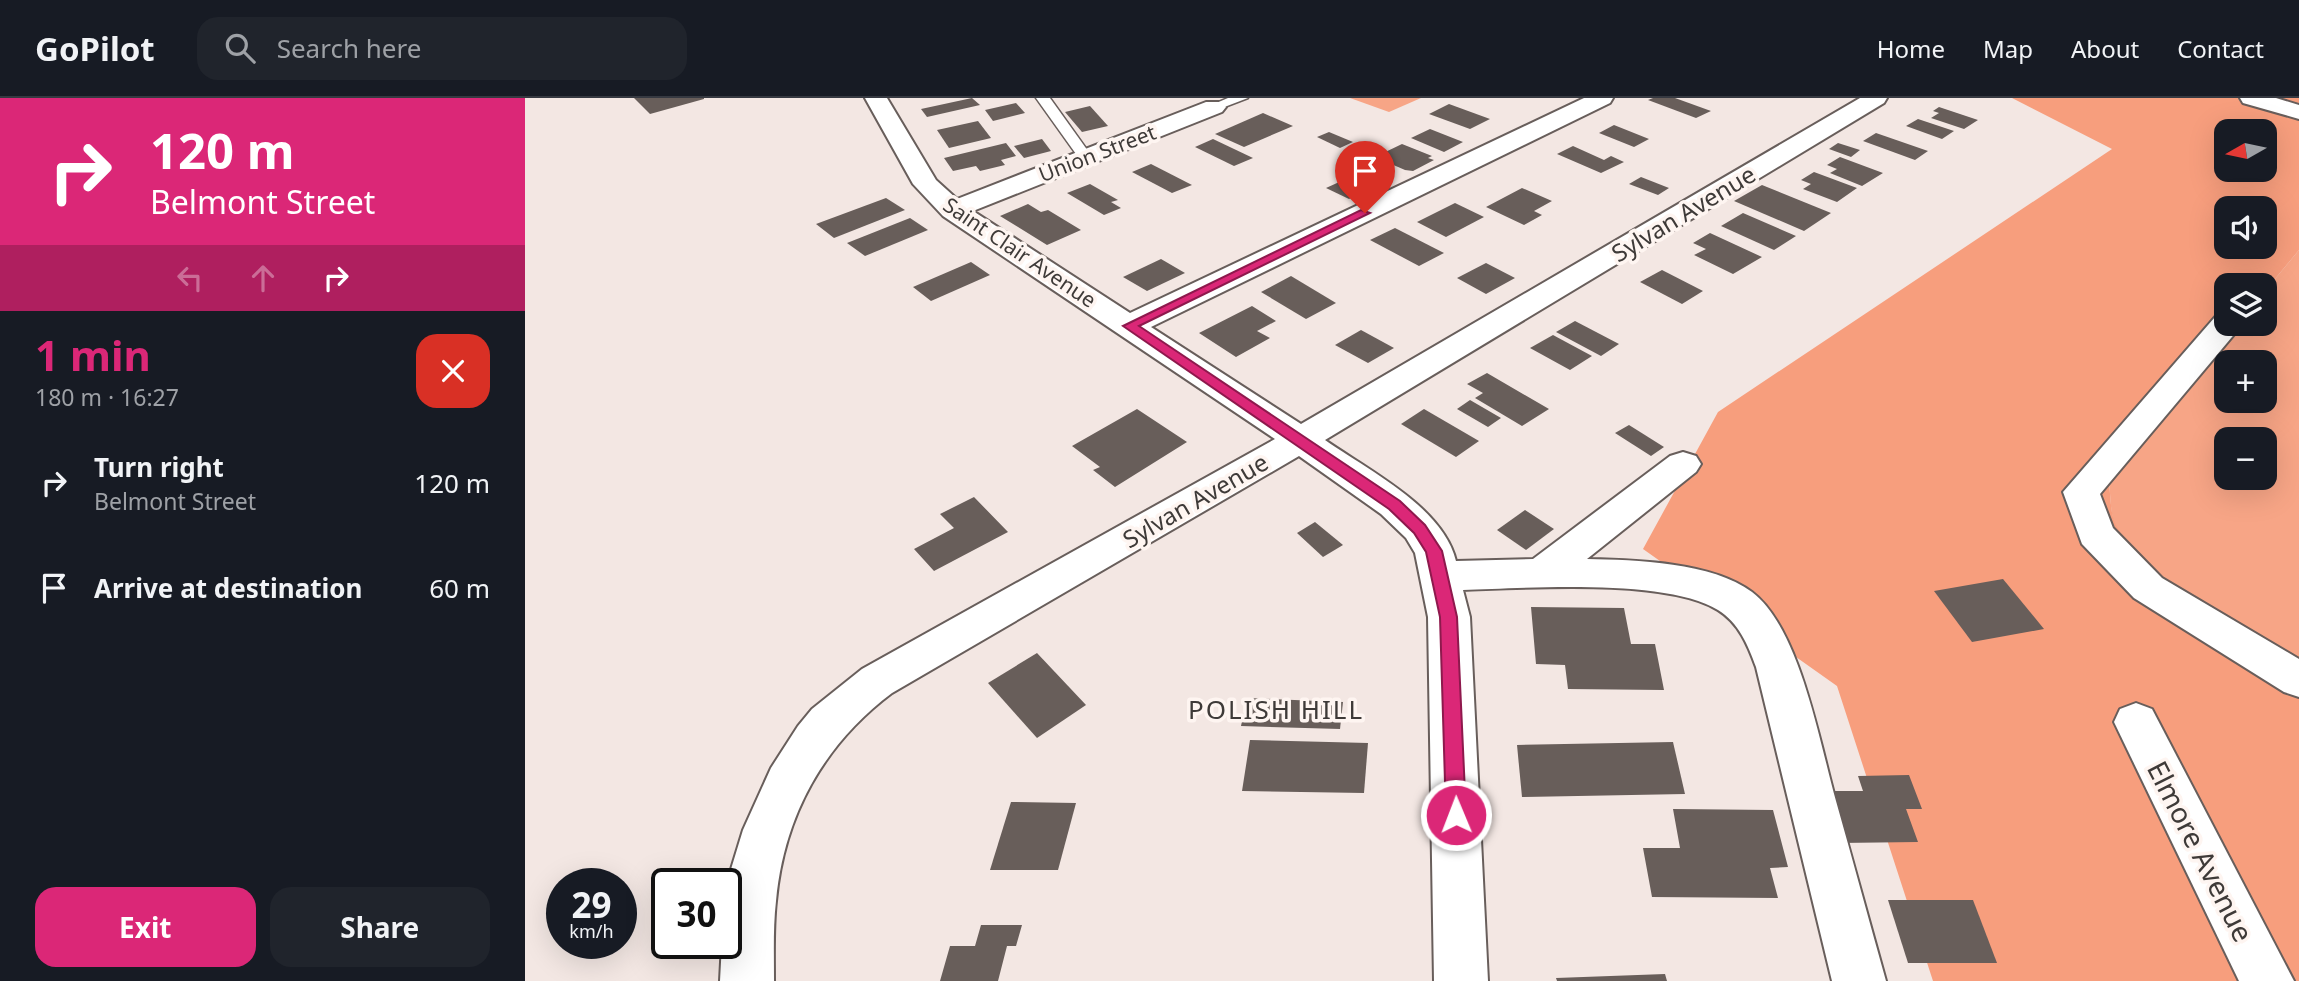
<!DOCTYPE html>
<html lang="en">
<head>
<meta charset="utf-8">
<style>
  body { margin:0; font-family:"Noto Sans",sans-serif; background:#20242c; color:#f1f3f6; height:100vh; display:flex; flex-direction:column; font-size:26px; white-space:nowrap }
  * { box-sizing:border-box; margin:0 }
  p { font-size:23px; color:#9ea1a6 }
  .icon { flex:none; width:38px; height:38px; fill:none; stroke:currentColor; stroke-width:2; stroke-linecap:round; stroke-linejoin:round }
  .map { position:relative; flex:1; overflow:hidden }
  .sheet { display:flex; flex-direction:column; background:#171b24; width:525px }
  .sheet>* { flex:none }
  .guide { background:#db2777; color:#fff; overflow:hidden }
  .needle { width:46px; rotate:261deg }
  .buttons { position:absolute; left:1689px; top:21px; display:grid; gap:14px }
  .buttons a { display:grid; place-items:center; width:63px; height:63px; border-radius:14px; background:#171b24; box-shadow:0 7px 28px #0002; font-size:35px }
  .speed { position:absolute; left:21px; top:770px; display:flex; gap:14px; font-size:35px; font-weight:700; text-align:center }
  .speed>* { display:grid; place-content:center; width:91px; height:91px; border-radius:50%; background:#171b24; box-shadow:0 7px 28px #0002; line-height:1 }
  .speed small { font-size:18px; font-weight:400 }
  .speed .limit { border:4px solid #111; border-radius:10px; background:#fff; color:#111 }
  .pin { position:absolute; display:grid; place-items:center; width:60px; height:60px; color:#fff; margin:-72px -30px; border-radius:50% 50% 50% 0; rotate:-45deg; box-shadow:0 0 7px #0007 }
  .pin .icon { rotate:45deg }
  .me { position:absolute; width:77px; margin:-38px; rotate:359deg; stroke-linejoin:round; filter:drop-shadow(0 0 5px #0008) }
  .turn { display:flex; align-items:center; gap:24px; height:147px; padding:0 35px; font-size:32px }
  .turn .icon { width:91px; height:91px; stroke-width:2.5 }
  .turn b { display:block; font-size:49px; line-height:60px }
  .lanes { display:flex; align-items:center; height:66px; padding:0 35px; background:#0003; justify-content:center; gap:35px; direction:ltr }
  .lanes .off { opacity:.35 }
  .round { display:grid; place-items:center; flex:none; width:74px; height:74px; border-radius:21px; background:#20242c }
  .headline { display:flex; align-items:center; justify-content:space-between; height:119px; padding:0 35px }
  h1 { font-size:42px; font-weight:700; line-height:52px; color:#db2777 }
  .action { display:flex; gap:14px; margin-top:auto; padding:14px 35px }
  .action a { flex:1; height:80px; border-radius:21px; background:#db2777; color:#fff; font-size:28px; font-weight:700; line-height:80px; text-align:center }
  .action a+a { background:#20242c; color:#f1f3f6 }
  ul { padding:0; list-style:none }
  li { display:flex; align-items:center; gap:21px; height:105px; padding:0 35px }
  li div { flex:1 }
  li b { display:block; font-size:26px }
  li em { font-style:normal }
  header { display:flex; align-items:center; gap:42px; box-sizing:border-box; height:98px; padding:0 35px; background:#171b24; border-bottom:2px solid #363941 }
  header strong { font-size:33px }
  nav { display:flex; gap:38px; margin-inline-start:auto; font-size:24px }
  .search { width:490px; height:63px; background:#20242c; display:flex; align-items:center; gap:18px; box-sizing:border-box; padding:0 24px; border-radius:21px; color:#9ea1a6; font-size:26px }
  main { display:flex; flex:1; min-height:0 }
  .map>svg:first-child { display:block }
</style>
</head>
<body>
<header>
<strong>GoPilot</strong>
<div class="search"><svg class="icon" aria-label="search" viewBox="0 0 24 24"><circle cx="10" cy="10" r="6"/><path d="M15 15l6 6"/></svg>Search here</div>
<nav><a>Home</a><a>Map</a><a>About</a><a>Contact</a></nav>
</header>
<main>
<section class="sheet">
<div class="guide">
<div class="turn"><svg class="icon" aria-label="right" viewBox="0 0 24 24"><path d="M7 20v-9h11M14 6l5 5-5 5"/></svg><div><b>120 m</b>Belmont Street</div></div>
<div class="lanes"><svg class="icon off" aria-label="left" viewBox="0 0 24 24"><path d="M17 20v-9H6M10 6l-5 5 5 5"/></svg><svg class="icon off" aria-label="ahead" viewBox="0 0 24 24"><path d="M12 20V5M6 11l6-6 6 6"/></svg><svg class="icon" aria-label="right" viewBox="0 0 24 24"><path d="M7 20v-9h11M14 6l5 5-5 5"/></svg></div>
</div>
<div class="headline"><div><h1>1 min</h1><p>180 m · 16:27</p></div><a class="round" style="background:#d93025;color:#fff"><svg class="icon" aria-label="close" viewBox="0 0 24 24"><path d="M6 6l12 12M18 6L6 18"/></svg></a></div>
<ul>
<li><svg class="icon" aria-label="right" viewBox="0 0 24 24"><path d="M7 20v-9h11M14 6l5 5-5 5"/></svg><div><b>Turn right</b><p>Belmont Street</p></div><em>120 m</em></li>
<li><svg class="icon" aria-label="arrive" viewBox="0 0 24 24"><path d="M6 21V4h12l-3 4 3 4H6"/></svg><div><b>Arrive at destination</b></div><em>60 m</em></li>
</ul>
<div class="action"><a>Exit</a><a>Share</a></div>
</section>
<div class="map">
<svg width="1774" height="883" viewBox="0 0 1774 883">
  <rect width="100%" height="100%" fill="#f3e7e3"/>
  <!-- green -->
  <g fill="#f7a586" fill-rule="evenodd">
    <polygon points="825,0 896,0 864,14"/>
    <path d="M1774 152V560C1717 531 1624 486 1591 429 1585 418 1586 399 1584 386L1713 226H1740V193ZM1701 264H1740V303H1701ZM1701 341H1740V380H1701Z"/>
  </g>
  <!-- forest -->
  <path fill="#f79e7d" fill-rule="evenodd" d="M1487 0H1774V152L1740 193V187H1701V226H1713L1584 386C1586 399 1585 418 1592 429 1625 486 1716 531 1774 560V883H1408L1312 588 1118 451 1193 314 1587 51ZM1701 33H1740V72H1701ZM1701 110H1740V149H1701Z"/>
  <!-- building -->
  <g fill="#685e5a">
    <polygon points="109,0 179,0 179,1 125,16"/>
    <polygon points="447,0 455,7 402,19 396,11"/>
    <polygon points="1128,0 1150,0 1186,13 1171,20 1123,2"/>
    <polygon points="491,5 500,15 468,23 460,12"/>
    <polygon points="924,6 965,21 945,31 904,16"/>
    <polygon points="565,8 583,28 557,34 540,14"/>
    <polygon points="1414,9 1453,22 1439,31 1406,20 1414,15 1408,13"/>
    <polygon points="738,15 768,28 719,49 690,36"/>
    <polygon points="1393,21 1429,33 1417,41 1381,28"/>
    <polygon points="453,23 466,40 424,50 412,32"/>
    <polygon points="1089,27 1124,41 1109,49 1074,35"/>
    <polygon points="905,31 938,44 919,54 886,40"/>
    <polygon points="804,34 828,44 815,50 792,39"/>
    <polygon points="1351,35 1403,53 1390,62 1338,43"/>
    <polygon points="517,41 526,53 499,60 489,48"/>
    <polygon points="688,41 728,60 709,68 670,49"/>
    <polygon points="481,45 491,58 476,62 480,67 455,73 451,68 428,73 419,60"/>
    <polygon points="1313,45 1335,52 1326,59 1304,51"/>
    <polygon points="877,46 907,58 903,60 909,62 888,73 880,72 850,59"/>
    <polygon points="1048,48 1079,62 1086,58 1099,64 1076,75 1032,56"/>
    <polygon points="1315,59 1358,75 1337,88 1305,75 1312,71 1302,67"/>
    <polygon points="626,66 667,87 647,95 607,74"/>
    <polygon points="1289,74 1332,90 1312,104 1278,91 1286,86 1276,82"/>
    <polygon points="1116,79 1144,90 1133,97 1104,86"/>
    <polygon points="823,80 846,90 824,101 801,90"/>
    <polygon points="565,86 593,102 586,104 596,110 579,117 542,95"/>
    <polygon points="1237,87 1306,115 1279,133 1209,103"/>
    <polygon points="997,90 1027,103 1009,113 1017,117 999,127 961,109"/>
    <polygon points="361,100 380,112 309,140 291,126"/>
    <polygon points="930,105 959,119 921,139 892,124"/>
    <polygon points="503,106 516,114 523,112 556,132 522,147 475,118"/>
    <polygon points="1218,115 1271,138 1249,152 1196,128"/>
    <polygon points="385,120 403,132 340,158 322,145"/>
    <polygon points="870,130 919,155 894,168 845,142"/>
    <polygon points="1185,135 1237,159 1208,176 1169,157 1181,151 1168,145"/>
    <polygon points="636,161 660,175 622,193 598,179"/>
    <polygon points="446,164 465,177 406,203 388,189"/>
    <polygon points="961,165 990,180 961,196 932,180"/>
    <polygon points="1137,172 1178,193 1157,206 1115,184"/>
    <polygon points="766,178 811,205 781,221 736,194"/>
    <polygon points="727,208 751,223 732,233 745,240 711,259 674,235"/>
    <polygon points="1050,223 1094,246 1076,258 1031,234"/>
    <polygon points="836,232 869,250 843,265 810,247"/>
    <polygon points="1028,237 1067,258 1045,272 1005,250"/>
    <polygon points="962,275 1024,311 997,328 950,300 958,295 942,286"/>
    <polygon points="945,302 976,320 963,329 932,311"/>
    <polygon points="612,311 662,344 590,389 568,372 575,369 547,348"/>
    <polygon points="899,311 954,343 931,359 876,326"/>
    <polygon points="1104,327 1139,349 1126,358 1090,335"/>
    <polygon points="449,399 483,434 409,473 389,451 429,430 415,416"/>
    <polygon points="1000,412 1029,431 1001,452 972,432"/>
    <polygon points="790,424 818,447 798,459 772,435"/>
    <polygon points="1478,481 1519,531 1447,544 1409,493"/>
    <polygon points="1006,509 1099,510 1106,546 1130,546 1139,592 1043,591 1040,567 1011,566"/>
    <polygon points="512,555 561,607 512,640 463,585"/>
    <polygon points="722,600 818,604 815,631 716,628"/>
    <polygon points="725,642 843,645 839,695 717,693"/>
    <polygon points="1148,644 1160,696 997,699 992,647"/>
    <polygon points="1384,677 1397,711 1381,711 1393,744 1314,745 1298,693 1338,693 1333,678"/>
    <polygon points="486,704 551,705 533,772 465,772"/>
    <polygon points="1148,711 1248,712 1263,769 1245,770 1253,800 1127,799 1118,750 1155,750"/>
    <polygon points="1363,802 1448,802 1472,865 1383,865"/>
    <polygon points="456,827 497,827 491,848 482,848 473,883 415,883 425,848 450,848"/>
    <polygon points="1140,876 1142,883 1032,883 1031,880"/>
  </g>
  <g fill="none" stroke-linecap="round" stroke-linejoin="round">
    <!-- lane casing -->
    <g stroke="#685e5b" stroke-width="3">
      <g id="lane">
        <polygon points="511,0 525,0 568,60 566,63 556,63"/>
        <polygon points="703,0 723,0 689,13 682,9"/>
      </g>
    </g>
    <!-- street casing -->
    <g stroke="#685e5b" stroke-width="4">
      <g id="street">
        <path d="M340 0H362L411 82 432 101 681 4H697L701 9 697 14 448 113 605 215 1059 0H1088L1085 5 626 229 776 326 1335 0H1362L1359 5 800 342C843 372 918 409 931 463L1008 461 1145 358 1158 354 1171 358 1176 366 1171 374 1062 461C1111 462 1187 464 1227 494 1275 530 1295 647 1311 703 1328 763 1344 823 1361 883H1307L1231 569C1223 547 1214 525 1193 512 1142 480 1000 490 938 492L945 519 963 883H909L903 519 890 455 881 440 856 416 774 358 367 595C299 646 259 717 251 803 248 829 249 856 249 883H195L197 845H201L203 781 218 732 246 670 273 628 287 611 337 571 750 341 418 118 388 86Z"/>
        <polygon points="1715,0 1751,0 1774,7 1774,21 1718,5"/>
        <polygon points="1701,217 1701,226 1716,226 1712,233 1575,396 1588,430 1637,480 1774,561 1774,599 1759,594 1609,500 1557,446 1538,394 1690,219"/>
        <polygon points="1611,605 1627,611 1769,883 1714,883 1589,624 1595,611"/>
      </g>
    </g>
    <!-- lane -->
    <use href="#lane" fill="#fff" fill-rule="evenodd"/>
    <!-- street -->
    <use href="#street" fill="#fff" fill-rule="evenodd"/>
  </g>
  <!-- route -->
  <polygon fill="#db2777" stroke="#8e194d" stroke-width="2" points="836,112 845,115 614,228 875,403 900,427 917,453 932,519 941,717 938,723 931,726 924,723 921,717 915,519 901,454 889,435 864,411 598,228"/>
  <g text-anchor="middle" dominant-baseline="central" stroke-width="7" stroke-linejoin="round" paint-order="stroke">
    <!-- far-street labels -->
    <g font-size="21" fill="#3e3a38" stroke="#fef5f1">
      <text transform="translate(572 55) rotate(-21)">Union Street</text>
      <text transform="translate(495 154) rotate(34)">Saint Clair Avenue</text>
    </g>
    <!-- street labels -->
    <g font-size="24" fill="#3e3a38" stroke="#fef5f1">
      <text transform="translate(1158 115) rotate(-31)">Sylvan Avenue</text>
      <text transform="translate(670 402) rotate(-30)">Sylvan Avenue</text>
    </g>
    <!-- neighbourhood labels -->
    <g font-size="26" letter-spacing="2" fill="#3e3a38" stroke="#fef5f1">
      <text x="751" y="611">POLISH HILL</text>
    </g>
    <!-- near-street labels -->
    <g font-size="28" fill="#3e3a38" stroke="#fef5f1">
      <text transform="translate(1676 753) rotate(63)">Elmore Avenue</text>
    </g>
  </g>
</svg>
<div class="buttons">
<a><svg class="needle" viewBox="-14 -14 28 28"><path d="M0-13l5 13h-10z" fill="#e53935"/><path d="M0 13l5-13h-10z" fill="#9ea1a6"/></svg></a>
<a><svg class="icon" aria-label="sound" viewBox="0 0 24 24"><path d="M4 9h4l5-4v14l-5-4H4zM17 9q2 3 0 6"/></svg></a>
<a><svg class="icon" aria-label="layers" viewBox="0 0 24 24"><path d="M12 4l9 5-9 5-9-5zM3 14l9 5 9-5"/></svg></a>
<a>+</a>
<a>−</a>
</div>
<div class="speed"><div>29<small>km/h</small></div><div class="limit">30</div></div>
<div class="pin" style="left:840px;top:115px;background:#d93025"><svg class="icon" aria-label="arrive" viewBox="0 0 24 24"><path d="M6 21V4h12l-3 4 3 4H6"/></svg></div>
<svg class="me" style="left:931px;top:717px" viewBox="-20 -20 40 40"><circle r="17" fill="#db2777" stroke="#fff" stroke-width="3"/><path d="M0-11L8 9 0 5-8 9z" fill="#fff"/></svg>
</div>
</main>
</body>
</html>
